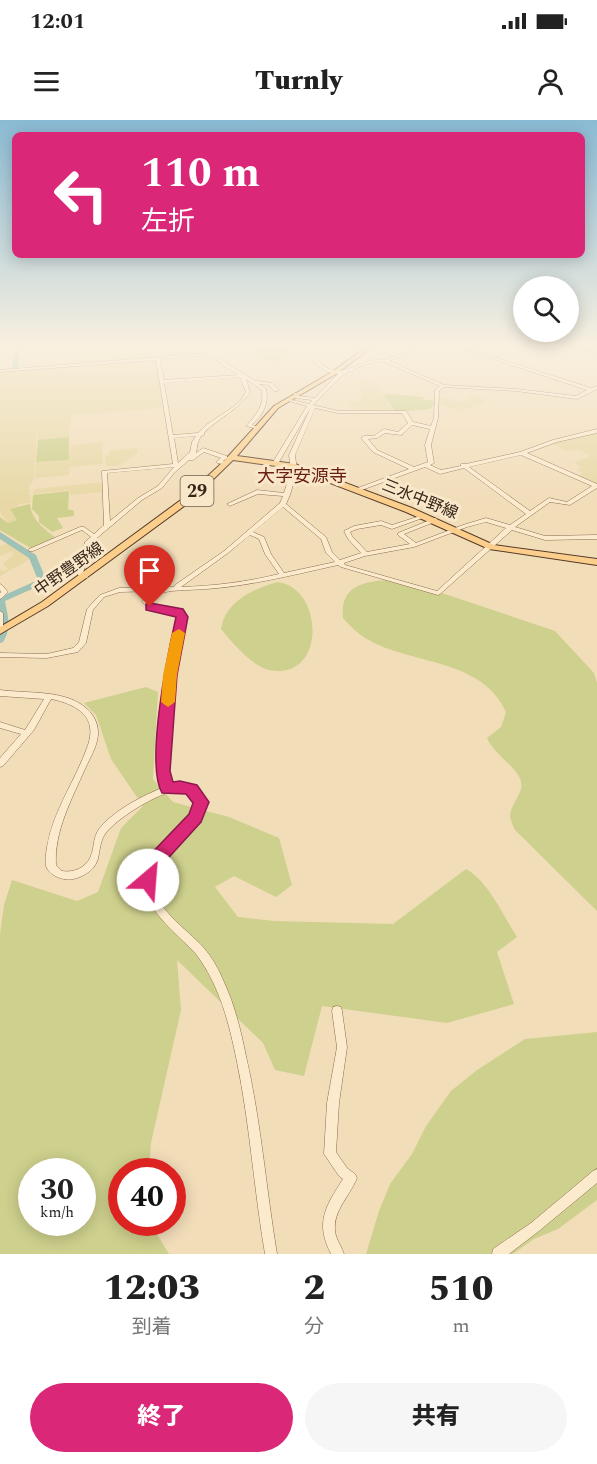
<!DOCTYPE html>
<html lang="ja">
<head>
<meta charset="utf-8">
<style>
  body { margin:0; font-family:Spectral,"Noto Sans JP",serif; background:#f6f6f6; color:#222; height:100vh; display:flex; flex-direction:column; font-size:22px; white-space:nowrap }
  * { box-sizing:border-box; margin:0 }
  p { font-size:20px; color:#767676 }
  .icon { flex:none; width:33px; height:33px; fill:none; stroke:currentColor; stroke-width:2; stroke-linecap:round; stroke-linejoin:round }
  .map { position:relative; height:1134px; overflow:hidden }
  .details { display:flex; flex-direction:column; background:#fff; flex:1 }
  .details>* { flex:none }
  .banner { position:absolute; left:12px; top:12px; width:573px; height:126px; border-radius:9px; box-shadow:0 3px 15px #0003; background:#db2777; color:#fff; overflow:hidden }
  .buttons { position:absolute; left:513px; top:156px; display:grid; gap:12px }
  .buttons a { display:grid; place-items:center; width:66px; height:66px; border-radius:50%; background:#fff; box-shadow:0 3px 15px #0003; font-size:30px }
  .speed { position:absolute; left:18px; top:1038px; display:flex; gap:12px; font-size:30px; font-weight:700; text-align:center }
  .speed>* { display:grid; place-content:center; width:78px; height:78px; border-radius:50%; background:#fff; box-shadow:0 3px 15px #0003; line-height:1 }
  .speed small { font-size:15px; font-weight:400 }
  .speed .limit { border:9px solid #d22; background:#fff; color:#111 }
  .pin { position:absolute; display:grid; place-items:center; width:51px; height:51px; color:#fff; margin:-62px -26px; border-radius:50% 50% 50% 0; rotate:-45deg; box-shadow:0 0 6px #0007 }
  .pin .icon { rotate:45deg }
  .me { position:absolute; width:66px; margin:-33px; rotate:27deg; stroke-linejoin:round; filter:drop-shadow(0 0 4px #0008) }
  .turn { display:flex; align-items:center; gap:21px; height:126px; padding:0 30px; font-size:27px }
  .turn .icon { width:78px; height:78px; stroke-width:2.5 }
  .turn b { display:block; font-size:42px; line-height:51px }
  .eta { display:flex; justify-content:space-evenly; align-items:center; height:102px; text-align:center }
  .eta b { font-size:36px; font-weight:800; line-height:42px }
  .action { display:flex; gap:12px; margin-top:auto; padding:12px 30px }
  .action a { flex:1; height:69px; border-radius:36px; background:#db2777; color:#fff; font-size:24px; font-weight:800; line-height:69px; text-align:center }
  .action a+a { background:#f6f6f6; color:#222 }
  .status { display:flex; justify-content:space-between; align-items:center; height:42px; padding:0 30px; background:#fff; direction:ltr }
  .status svg { height:16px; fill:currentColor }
  header { display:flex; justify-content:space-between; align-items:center; height:78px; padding:0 30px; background:#fff; font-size:27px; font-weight:800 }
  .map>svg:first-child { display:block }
</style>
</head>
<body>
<div class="status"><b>12:01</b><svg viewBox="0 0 49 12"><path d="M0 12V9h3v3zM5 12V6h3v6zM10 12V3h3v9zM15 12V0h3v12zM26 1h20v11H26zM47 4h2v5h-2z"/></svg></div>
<header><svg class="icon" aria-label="menu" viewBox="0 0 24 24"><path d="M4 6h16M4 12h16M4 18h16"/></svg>Turnly<svg class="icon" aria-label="person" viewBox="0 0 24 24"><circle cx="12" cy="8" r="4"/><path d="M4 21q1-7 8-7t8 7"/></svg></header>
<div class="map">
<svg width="597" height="1134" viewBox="0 0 597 1134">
  <rect width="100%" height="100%" fill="#f2ddb9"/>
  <!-- farmland -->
  <g fill="#e8d8a6">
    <polygon points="76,225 198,225 154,229 155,239 158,239 166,288 71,295 69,317 38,320 37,309 34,359 28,369 31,370 28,373 31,375 30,383 18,384 18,387 10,389 17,400 8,403 0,392 0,251 75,245"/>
    <polygon points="359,259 378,264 392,290 383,289 383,293 358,292 358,287 349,286 352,282 359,282 363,274 360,272"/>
    <polygon points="475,275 486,281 459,292 438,283 438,276 462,282 471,279 468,276"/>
    <polygon points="597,313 597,365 576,356 583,353 577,350 582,347 574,343 590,336 580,330 566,331 552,323"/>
    <polygon points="102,322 103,344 69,347 69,355 35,358 36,342 69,340 71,325"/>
    <polygon points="137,328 138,333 128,340 117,346 106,346 105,336 109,335 109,331"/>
    <polygon points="104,362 103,372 70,375 70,370 33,374 35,369"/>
    <polygon points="7,423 24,431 30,439 0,456 0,449 4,451 8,449 3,444 14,434 12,431 0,436 0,426"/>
  </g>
  <!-- green -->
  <g fill="#ced08d" fill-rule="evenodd">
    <polygon points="256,225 292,225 294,226 275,243 255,235 253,227"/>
    <path d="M390 274 424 277 423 280H433L434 285 429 289C417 290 406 292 395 291L383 275Z"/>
    <polygon points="69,317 69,340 36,342 38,320"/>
    <polygon points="69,371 68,389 74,391 74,396 57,398 63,408 52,412 39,402 39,396 32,389 33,375"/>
    <path d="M30 384C31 399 44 409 55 417L32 429 0 410V397L8 403 17 400 10 389Z"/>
    <path d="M387 460 411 463 454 477 555 511 594 553 597 563V791L515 710C513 706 511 701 510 697 510 684 524 673 521 662 518 647 494 635 487 618L501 607 506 592C482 538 411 545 367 519 358 514 350 506 343 498 340 467 361 462 387 460Z"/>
    <path d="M277 462C321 466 327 550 279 551 273 551 266 550 261 547 245 538 232 522 221 509 226 481 252 470 277 462Z"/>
    <path d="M146 567 158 572 153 659 173 682 229 697 279 718 292 765 276 777 234 756 215 767 238 797 274 801 393 804 466 749C488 761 503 795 517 817L497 832 514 884 447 903 322 886 304 956 275 950 263 923 177 840 181 890 151 1023 149 1051 122 1052V1102L150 1103 169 1134H0V814L4 785 12 760 77 781 98 772 121 708 143 686 111 639 96 595 84 583ZM32 1052H82V1102H32Z"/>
    <polygon points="597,912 597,1080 558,1109 534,1119 513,1134 366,1134 379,1091 390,1064 412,1034 426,1006 451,971 477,950 525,919"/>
  </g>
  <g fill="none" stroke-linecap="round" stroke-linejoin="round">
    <!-- river -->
    <g fill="#9ec2b5" fill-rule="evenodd">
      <polygon points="17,226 20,228 18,249 15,251 12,249 14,228"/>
      <path d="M0 412 36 435 45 457 50 461 5 481C8 497 12 508 3 522L0 523V477L38 460 29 438 0 419Z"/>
    </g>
    <!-- minor casing -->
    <g stroke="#8a6b52" stroke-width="1">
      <g id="minor">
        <path d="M199 225H203L228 244 255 261H257L272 263 278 269V271H274L269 265 259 264 266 269C269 285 263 294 252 305L258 307V309L246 306C257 294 264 286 262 270L246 259 250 272C238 291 219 297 204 313V315L201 316 198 322 196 333 203 328 227 336V338L223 341 228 343V345L217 343V341L221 338 204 332 193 340H189L174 353 162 368 142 380 91 423 83 453 88 457 87 458H83L77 454 85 422 91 417 82 410 33 431H29V429L80 407H84L94 414 104 405 102 351 173 344 156 240 0 252V250L208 233ZM211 235 224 246 239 255 164 260 160 239ZM240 257 246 272 241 280 233 287 206 305 198 313 173 315 164 263ZM196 316 192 322 190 332 178 343 174 318ZM174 347 158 366 138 378 110 401 107 353Z"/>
        <path d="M300 225H304C310 231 316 240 323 245 343 262 362 236 385 240L420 225H424V226L389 241 444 265 516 269 576 276 587 270 451 225H456L591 268 597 266V269L577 279 516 271 444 267 439 271 438 298 431 325 434 343 430 345 441 350 461 346V344H466L520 332 553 320 597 309V313L557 322 527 333 597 364V368L570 385 550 382 515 407 545 416 597 415V419L545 420 512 410 440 474 438 475 341 447 338 445C288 456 239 469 187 470 174 471 157 470 149 482L152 485 180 491 185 497 174 555 167 651 170 665 180 664 194 667 205 682C202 691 199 699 193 706 180 722 154 737 153 760 151 786 188 810 203 827 212 837 219 850 224 862 235 886 241 911 246 936 261 1001 266 1068 277 1134H265C254 1070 250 1005 237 942 229 903 220 866 196 834 165 801 118 772 163 725 176 711 190 701 197 682L188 672C182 671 176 670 170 672 152 677 116 699 105 714 95 730 105 745 82 756 76 759 70 760 64 759 57 758 48 753 46 746 45 740 46 733 47 727 53 690 76 660 88 625 90 619 91 613 90 607 87 589 66 582 51 579L34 610 3 646 0 647V638L21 614 0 608V602L25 610 44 579 0 576V570C23 573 47 571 68 578 85 584 99 596 98 615 97 627 90 638 85 649 72 679 54 711 56 745L62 751C73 753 85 748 90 738 96 725 91 717 103 704 119 688 142 676 162 668L159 651 166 555 179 497 176 494C163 491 150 492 142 482L146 476 155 471 120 472 104 477 93 490 86 523 78 532 47 538 0 537V533L47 534 73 528 79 522 87 489 100 475 119 468 174 467 175 465 224 431 280 383 283 376 258 374 232 385 230 386 227 384 257 370 284 373 291 351 289 335 311 287 279 342 274 343 273 342 307 286 285 280 287 279 309 284 312 280 295 278 294 273H298L299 276 315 278 338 254C321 254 310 237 300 225ZM382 241 440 266 435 270 434 298 431 306 413 302 406 291H338L313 285 344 254 366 244ZM315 288 338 293H402L408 303 398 312 384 309 374 316H364L361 318 373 332 409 349 355 369V371H359L425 347 440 354 464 348 526 394 510 405 486 398 463 405 416 423 404 414 437 401V399L435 398 398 413V415L410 424 367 432 352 416 350 412 357 409 381 405 392 409 428 396 427 395H423L392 405 381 401 354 406 344 411 348 419 361 433 340 440 332 432 326 417 286 384 290 375 297 351 295 335ZM412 305 430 309 425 325 428 342 414 347 377 330 368 319 377 318 385 313 401 315ZM521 335 592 366 567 382 549 378 530 391 469 347ZM283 387 321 419 326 433 335 442 284 453 271 434 264 417 253 412ZM486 402 506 408 437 471 345 445 344 443 365 436 414 427 467 407ZM250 415 259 419 265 434 279 454C246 462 214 466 181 467L228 433Z"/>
        <polygon points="564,225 570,225 597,231 597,233"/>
        <polygon points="0,464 2,465 8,472 2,478 0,479 0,473 1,472 0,470"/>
        <polygon points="0,491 3,493 3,507 0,509"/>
        <path d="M337 886 341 887 342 891 347 927 339 983 336 1032 347 1048 355 1054 357 1058C349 1078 330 1093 336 1116 338 1122 342 1128 344 1134H331C315 1103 325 1087 343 1059L339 1056 324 1034 327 983 337 927 332 891 333 887Z"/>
        <polygon points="597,1049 597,1063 539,1111 509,1134 492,1134 493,1129 531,1103 593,1051"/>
      </g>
    </g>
    <!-- major casing -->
    <g stroke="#563a28" stroke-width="2">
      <polygon id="major" points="369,225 375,225 336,254 278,288 237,336 295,344 412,388 494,425 597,439 597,445 489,429 406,392 291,348 233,340 191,381 48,486 0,514 0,507 42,482 185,377 223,342 274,286 332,252"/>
    </g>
    <!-- minor -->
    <use href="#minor" fill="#fceacd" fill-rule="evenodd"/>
    <!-- major -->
    <use href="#major" fill="#fbcf8b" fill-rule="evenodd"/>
  </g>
  <!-- sky -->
  <linearGradient id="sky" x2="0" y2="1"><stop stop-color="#8abad4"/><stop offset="0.59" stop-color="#f9f0e0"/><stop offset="1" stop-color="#f9f0e0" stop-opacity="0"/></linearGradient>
  <rect width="597" height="383" fill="url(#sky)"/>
  <!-- route -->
  <path fill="#db2777" stroke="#8e194d" stroke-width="1.5" d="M150 483 183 489 188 497 177 555 170 651 173 662 180 661 197 665 209 682 201 702 161 746 154 765 148 767 142 765 140 760 147 738 189 694 193 683 186 674 162 673C145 643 168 533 176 497L146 490V484Z"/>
  <!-- slow -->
  <polygon fill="#f59e0b" points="179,509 185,513 177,555 175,582 168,587 161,582 163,555 172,513"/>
  <g text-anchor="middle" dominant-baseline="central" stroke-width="6" stroke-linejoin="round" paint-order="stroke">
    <!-- far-street labels -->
    <g font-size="16" fill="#372519" stroke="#f9e7c9">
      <text transform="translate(420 379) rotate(22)">三水中野線</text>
      <text transform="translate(69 449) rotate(-35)">中野豊野線</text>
    </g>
    <!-- far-quarter labels -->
    <g font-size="18" fill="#681f14" stroke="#f9e7c9">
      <text x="302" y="356">大字安源寺</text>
    </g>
    <!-- shield labels -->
    <rect fill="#f9e7c9" stroke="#715f4e" stroke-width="1.5" x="180.5" y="356" width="33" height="30" rx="4.5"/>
    <g font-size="18" font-weight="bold" fill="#372519">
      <text x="197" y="371">29</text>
    </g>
  </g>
</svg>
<div class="buttons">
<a><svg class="icon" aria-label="search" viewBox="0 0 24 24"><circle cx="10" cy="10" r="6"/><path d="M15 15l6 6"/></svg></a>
</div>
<div class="speed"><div>30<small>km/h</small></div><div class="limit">40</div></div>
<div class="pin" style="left:150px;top:487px;background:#d93025"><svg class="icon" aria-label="arrive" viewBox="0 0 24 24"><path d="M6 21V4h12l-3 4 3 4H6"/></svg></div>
<svg class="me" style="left:148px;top:760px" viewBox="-20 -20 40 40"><circle r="19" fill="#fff"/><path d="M0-13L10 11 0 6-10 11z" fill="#db2777"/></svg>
<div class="banner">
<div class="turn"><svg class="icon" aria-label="left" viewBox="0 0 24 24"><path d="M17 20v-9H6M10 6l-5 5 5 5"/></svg><div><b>110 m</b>左折</div></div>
</div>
</div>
<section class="details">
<div class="eta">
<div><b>12:03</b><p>到着</p></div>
<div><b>2</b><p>分</p></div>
<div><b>510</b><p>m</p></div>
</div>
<div class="action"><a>終了</a><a>共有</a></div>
</section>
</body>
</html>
